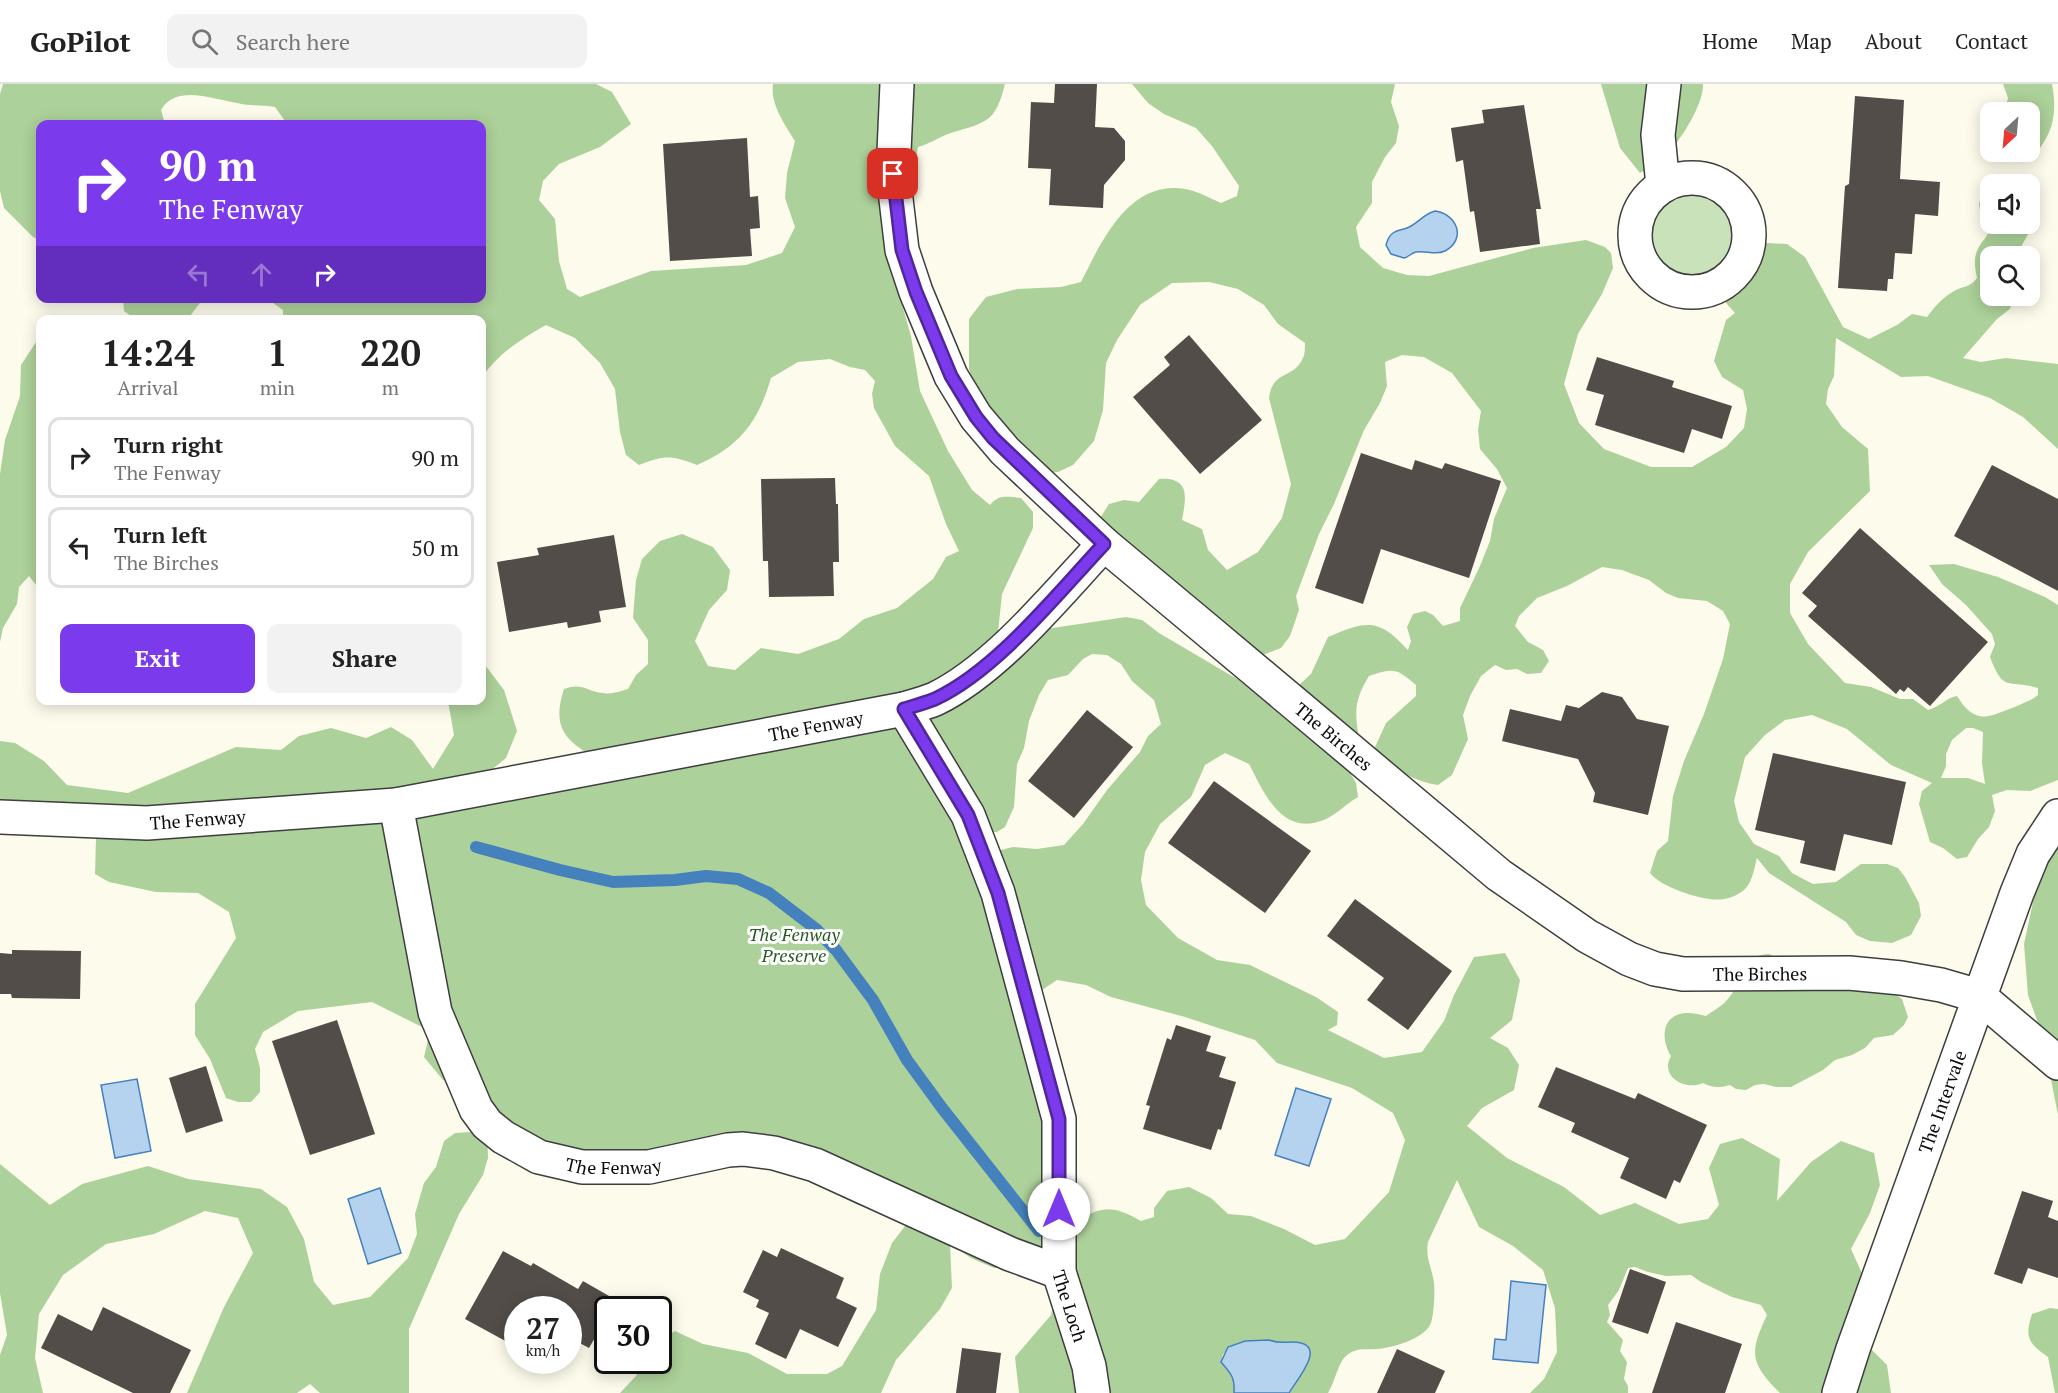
<!DOCTYPE html>
<html lang="en">
<head>
<meta charset="utf-8">
<style>
  body { margin:0; font-family:"PT Serif",serif; background:#f2f2f2; color:#222; height:100vh; display:flex; flex-direction:column; font-size:22px; white-space:nowrap }
  * { box-sizing:border-box; margin:0 }
  p { font-size:20px; color:#767676 }
  .icon { flex:none; width:33px; height:33px; fill:none; stroke:currentColor; stroke-width:2; stroke-linecap:round; stroke-linejoin:round }
  .map { position:relative; flex:1; overflow:hidden }
  .drawer { position:absolute; left:36px; top:231px; width:450px; height:390px; display:flex; flex-direction:column; background:#fff; border-radius:12px; box-shadow:0 3px 15px #0003 }
  .drawer>* { flex:none }
  .top-card { position:absolute; left:36px; top:36px; width:450px; height:183px; border-radius:12px; box-shadow:0 3px 15px #0003; background:#7c3aed; color:#fff; overflow:hidden }
  .needle { width:39px; rotate:206deg }
  .buttons { position:absolute; left:1980px; top:18px; display:grid; gap:12px }
  .buttons a { display:grid; place-items:center; width:60px; height:60px; border-radius:12px; background:#fff; box-shadow:0 3px 15px #0003; font-size:30px }
  .speed { position:absolute; left:504px; top:1212px; display:flex; gap:12px; font-size:30px; font-weight:700; text-align:center }
  .speed>* { display:grid; place-content:center; width:78px; height:78px; border-radius:50%; background:#fff; box-shadow:0 3px 15px #0003; line-height:1 }
  .speed small { font-size:15px; font-weight:400 }
  .speed .limit { border:3px solid #111; border-radius:9px; background:#fff; color:#111 }
  .pin { position:absolute; display:grid; place-items:center; width:51px; height:51px; color:#fff; margin:-26px; border-radius:12px; box-shadow:0 3px 9px #0006 }
  .me { position:absolute; width:66px; margin:-33px; rotate:0deg; stroke-linejoin:round; filter:drop-shadow(0 0 4px #0008) }
  .turn { display:flex; align-items:center; gap:21px; height:126px; padding:0 24px; font-size:27px }
  .turn .icon { width:78px; height:78px; stroke-width:2.5 }
  .turn b { display:block; font-size:42px; line-height:51px }
  .lanes { display:flex; align-items:center; height:57px; padding:0 24px; background:#0003; justify-content:center; gap:30px; direction:ltr }
  .lanes .off { opacity:.35 }
  .eta { display:flex; justify-content:space-evenly; align-items:center; height:102px; text-align:center }
  .eta b { font-size:36px; font-weight:600; line-height:42px }
  .primary-button { display:flex; gap:12px; margin-top:auto; padding:12px 24px }
  .primary-button a { flex:1; height:69px; border-radius:12px; background:#7c3aed; color:#fff; font-size:24px; font-weight:600; line-height:69px; text-align:center }
  .primary-button a+a { background:#f2f2f2; color:#222 }
  ul { padding:0; list-style:none }
  li { display:flex; align-items:center; gap:18px; height:81px; margin:0 12px 9px; padding:0 12px; border:3px solid #e0e0e0; border-radius:12px }
  li div { flex:1 }
  li b { display:block; font-size:22px }
  li em { font-style:normal }
  header { display:flex; align-items:center; gap:36px; box-sizing:border-box; height:84px; padding:0 30px; background:#fff; border-bottom:2px solid #e0e0e0 }
  header strong { font-size:28px }
  nav { display:flex; gap:33px; margin-inline-start:auto; font-size:21px }
  .search { width:420px; height:54px; background:#f2f2f2; display:flex; align-items:center; gap:15px; box-sizing:border-box; padding:0 21px; border-radius:12px; color:#767676; font-size:22px }
  .map>svg:first-child { display:block }
</style>
</head>
<body>
<header>
<strong>GoPilot</strong>
<div class="search"><svg class="icon" aria-label="search" viewBox="0 0 24 24"><circle cx="10" cy="10" r="6"/><path d="M15 15l6 6"/></svg>Search here</div>
<nav><a>Home</a><a>Map</a><a>About</a><a>Contact</a></nav>
</header>
<div class="map">
<svg width="2058" height="1309" viewBox="0 0 2058 1309">
  <rect width="100%" height="100%" fill="#fdfbeb"/>
  <!-- green -->
  <circle fill="#cae2b9" cx="1692" cy="151" r="57"/>
  <!-- forest -->
  <g fill="#add19a" fill-rule="evenodd">
    <path d="M3 0H596L612 8 631 40 600 63 559 80 543 97 539 116 555 135 559 177 567 205 580 213 651 187 746 181 782 169 795 143 785 114 787 89 795 57C785 41 770 20 773 0H1005C1002 11 998 27 989 34 978 43 961 45 948 50 938 54 929 60 918 63L908 107 894 193 911 252 920 307 948 367 972 406 990 421C999 410 1008 413 1021 414L1033 428V444L1002 510 998 548 1046 545 1126 533 1142 536 1159 549 1237 595 1265 618 1282 628 1297 603 1311 590 1328 553C1367 536 1379 534 1408 566L1411 557 1407 543 1413 530 1425 527 1433 531 1443 542 1460 537V524L1480 482 1490 457 1494 435 1507 404 1497 385 1480 365 1478 346 1481 327 1452 289 1424 273 1402 271 1385 278 1387 302 1380 319 1364 346 1334 420 1319 450 1296 512 1299 526 1290 552 1281 564 1260 572 1097 439 1109 420 1124 416 1139 418 1159 395C1191 393 1186 414 1182 436L1202 445 1208 466 1227 486 1258 468 1282 434 1291 400 1269 314C1273 285 1293 296 1303 274 1305 270 1305 264 1305 259L1278 240 1264 221 1238 205 1209 198 1172 199 1140 221 1117 256 1106 279 1103 326 1094 357 1073 381 1058 388 1046 389 987 341 969 285V235L986 213 1017 205 1061 203 1081 198C1100 161 1124 105 1173 104 1190 103 1206 112 1221 119L1237 112 1239 102 1212 62 1196 44 1164 30 1148 19 1132 0H1395L1391 18 1399 42 1396 59 1385 73 1372 98V119L1356 143 1360 163 1383 184 1407 191 1429 192 1533 164 1586 156 1605 163 1611 169 1613 184 1602 210 1578 250 1564 300 1579 339 1604 365 1651 383H1692L1726 363 1744 344 1747 325 1743 306 1722 293 1714 277 1726 236 1735 229 1726 219 1723 211 1724 199 1738 185 1747 168 1767 159 1787 160 1805 173 1843 243 1869 255 1897 241 1912 230 1927 233C1935 222 1944 212 1956 206 1966 201 1969 204 1977 194 1974 179 1973 171 1982 158 1985 155 1988 150 1989 146 1991 130 1965 126 1990 105V140H2030V102C2046 129 2028 148 2016 172H1990V212H2014L2010 225 1997 235 1963 274 1981 278 2006 274 2058 280V365L2023 333 1990 314 1928 292 1901 293 1836 254 1834 292 1828 305 1826 320 1842 343 1868 365 1870 407 1808 468 1790 500V529L1808 560 1845 599 1871 603 1900 615H1913L1928 626C1940 623 1946 614 1957 612 1976 643 1990 632 2017 622 2025 618 2031 617 2038 611V604C2006 595 2004 609 1990 573L1995 560 1992 550 1966 521 1942 500 1929 481 1954 480 1998 493 2045 513 2058 521V696L2030 707 2007 706 1992 711 1995 727 1989 743 1978 755 1967 773 1957 775 1943 764 1930 758 1919 720 1922 707 1932 699 1891 681 1847 645 1812 631 1785 636 1765 651 1745 673 1734 717 1739 738 1754 760 1779 772 1792 789 1813 800 1836 798 1861 780H1887L1898 784 1905 793 1919 819 1921 832 1911 851 1892 859 1870 857 1856 851 1846 838 1769 789 1757 774C1754 784 1753 797 1745 805 1740 810 1731 814 1724 815 1707 819 1660 803 1650 789L1657 767 1668 757 1673 712 1684 677 1704 630 1723 575 1730 540 1723 527 1707 517 1678 514 1666 509 1649 496 1622 486 1602 483 1567 502 1537 514 1519 532 1515 542 1528 558 1543 566 1549 577 1541 589 1527 590 1517 585 1506 586 1495 581 1481 592 1470 612 1463 631 1468 655 1452 691 1438 701C1417 698 1396 686 1378 675L1375 663 1386 639 1416 612V601C1396 584 1394 584 1369 592 1355 615 1354 627 1359 653L1341 673 1356 699 1358 713C1347 719 1337 730 1326 735 1283 754 1265 711 1249 680L1225 669 1205 681 1191 713 1160 740 1145 768 1141 796 1146 821 1178 854 1217 876 1250 881 1316 913 1338 928 1337 941 1328 946 1384 974 1422 968 1444 937 1454 911 1474 873 1505 869 1520 896 1512 936 1490 954 1508 964 1519 981 1514 1006 1482 1024 1467 1042 1507 1074 1564 1103 1600 1131 1635 1119 1679 1140 1708 1135 1719 1121 1709 1084 1720 1060 1742 1054 1780 1075 1777 1117 1811 1078 1841 1057 1874 1069 1880 1101 1870 1129 1851 1165 1864 1194 1858 1252 1887 1281 1891 1309H1780C1750 1279 1749 1269 1767 1231L1761 1221 1732 1213 1701 1198 1691 1191 1666 1192 1648 1188 1635 1183 1628 1184 1619 1206 1608 1221 1610 1231 1607 1238 1623 1256 1620 1267 1627 1278 1624 1295 1628 1302V1309H1530L1544 1295 1557 1268 1555 1224 1543 1186 1513 1162 1479 1143 1457 1096 1428 1158C1425 1173 1432 1184 1434 1199 1435 1207 1434 1234 1430 1241 1423 1255 1392 1264 1377 1265 1365 1266 1356 1263 1346 1272 1339 1277 1334 1300 1328 1309H1289L1307 1282 1299 1258C1274 1262 1239 1245 1222 1272 1227 1286 1235 1294 1234 1309H1019L1015 1273 1051 1231 1059 1188 1038 1180 994 1184 971 1174 950 1160 952 1204 940 1225 896 1276 881 1309H620L636 1292 643 1277 658 1276 659 1257 675 1247 703 1260 748 1269 787 1290H827L842 1282 876 1226 880 1190 892 1159 909 1137 858 1121 830 1107 815 1081 774 1069 601 1084 487 1041 488 1074 483 1091 459 1130 409 1245V1309H320L310 1300 297 1309H187L224 1223 253 1169 238 1134 205 1127 154 1150 106 1160 63 1191 39 1230 35 1274 43 1309H0V1271L7 1251 0 1209V1080L50 1121 82 1100 148 1082 188 1095 261 1105 287 1123 304 1155 314 1198 333 1221 370 1213 408 1174 417 1150 415 1130 424 1099 436 1083 444 1057 455 1049 472 1048 468 1006 443 996 424 973 430 947 372 918 298 927 263 948 255 965 260 984V1008L251 1018H238L226 1014 210 975 195 951V920L236 854 229 828 198 809 156 808 109 798 95 790 96 754 114 730 0 726V657L15 659 44 677 67 701 128 709 236 663 281 666 299 652 331 644 366 654 391 643 412 656 433 685 454 651 448 617 482 616V577L504 606 517 647 506 674 489 688 607 681C572 660 549 650 564 605 582 598 586 607 603 609 611 611 620 607 628 605L636 591 648 580V556L633 534 636 496 642 475 660 457 682 450 713 463 730 486 727 506 709 526 695 557 708 582 735 586 761 564 798 570 839 555 864 535 897 524 933 495 946 473 959 467 946 440 929 392 895 362 874 324 872 310 875 297 865 286 850 283 830 275 798 278 771 294C758 338 740 362 697 381 672 371 664 371 639 381L626 371 620 348 615 305 600 279 575 254 546 241C521 255 499 269 482 293V236L283 235V226L273 219 259 215 482 214V40H285V37L275 23C262 21 249 22 237 19 212 15 176 0 161 26L165 40H40V156L33 153 4 124 0 107V10ZM1092 570 1107 571 1121 580 1132 597 1154 616 1161 640 1148 652 1140 668 1107 706 1083 740 1064 761 1037 765 1013 763 997 767 983 748H997L1005 743 1014 723 1017 680 1024 664 1029 637 1039 611 1048 596 1068 591 1083 575ZM1966 644H1973L1983 648 1982 679 1985 700 1968 694H1941L1946 682V670L1952 656ZM1057 896 1086 901 1111 913 1185 933 1255 956 1277 979 1352 1004 1393 1029 1405 1056 1389 1108 1345 1155 1315 1161 1284 1145 1251 1132 1228 1130 1211 1114 1189 1103 1167 1107 1154 1124V1133L1141 1137C1111 1120 1101 1122 1073 1140L1029 924 1042 906Z"/>
    <path d="M1601 0H1703C1704 21 1677 63 1660 77 1655 82 1646 85 1640 89L1620 64Z"/>
    <path d="M2003 0H2052C2058 34 2052 50 2031 76L2020 77 2004 68H2030V28H2004L2008 14Z"/>
    <polygon points="123,215 123,214 203,215 190,232 181,235 135,235 124,227"/>
    <polygon points="40,252 40,506 29,492 19,503 17,520 3,544 0,558 0,390 5,356 20,312 21,281"/>
    <polygon points="2058,760 2058,1031 2042,950 2028,911 2024,860 2038,795"/>
    <path d="M1769 870 1784 877 1891 907 1902 915 1908 933 1904 941 1893 951 1874 954 1865 964 1852 971 1835 976 1823 986 1791 1003H1776L1764 1000 1755 1001 1746 1006 1736 1005 1730 1001C1720 1004 1712 1004 1703 999 1686 1007 1659 993 1671 972 1663 960 1660 938 1677 931 1687 927 1697 930 1706 932 1712 927 1721 923 1726 917 1744 900 1738 871 1769 870Z"/>
    <path d="M2050 1224 2058 1225V1309H2055L2048 1273C2029 1259 2024 1255 2032 1230Z"/>
  </g>
  <!-- water -->
  <g fill="#b5d3ee" stroke="#4581bc" stroke-width="1.5">
    <path d="M1435 127C1457 130 1467 155 1445 167 1435 172 1426 166 1416 168 1411 169 1409 173 1404 174L1391 170 1386 161C1388 155 1389 152 1393 149 1398 145 1402 146 1407 144 1418 140 1423 130 1435 127Z"/>
    <polygon points="137,995 151,1067 115,1074 101,1001"/>
    <polygon points="1296,1004 1331,1015 1309,1082 1275,1071"/>
    <polygon points="380,1104 401,1169 368,1180 348,1115"/>
    <polygon points="1511,1197 1546,1201 1538,1279 1493,1275 1495,1255 1506,1256"/>
    <path d="M1269 1256C1282 1261 1291 1256 1301 1259 1325 1265 1295 1298 1289 1309H1234C1235 1293 1231 1290 1221 1278L1228 1263 1245 1257Z"/>
  </g>
  <g fill="none" stroke-linecap="round" stroke-linejoin="round">
    <!-- stream -->
    <polyline stroke="#4581bc" stroke-width="12" points="476,763 560,786 613,798 675,796 706,792 738,795 769,809 816,845 836,866 873,916 907,976 942,1024 1039,1147"/>
  </g>
  <!-- building -->
  <g fill="#524d48">
    <polygon points="1055,0 1097,0 1095,43 1114,44 1125,57 1125,76 1104,101 1103,124 1049,121 1051,85 1028,84 1031,18 1054,19"/>
    <polygon points="1855,12 1904,16 1900,95 1940,98 1938,132 1915,130 1912,170 1895,169 1893,195 1888,195 1887,207 1838,204 1845,102 1849,100"/>
    <polygon points="1524,21 1541,125 1536,125 1540,160 1480,168 1474,127 1470,128 1463,76 1456,78 1451,44 1484,39 1482,26"/>
    <polygon points="747,54 750,113 758,112 760,144 750,145 752,172 670,177 663,60"/>
    <polygon points="1189,251 1262,336 1200,390 1133,313 1170,281 1164,273"/>
    <polygon points="1597,273 1674,297 1672,303 1732,322 1722,355 1692,345 1684,369 1595,341 1604,311 1586,306"/>
    <polygon points="1361,369 1412,386 1415,376 1442,385 1445,379 1501,397 1469,494 1381,465 1363,520 1315,504"/>
    <polygon points="1992,381 2058,415 2058,507 1954,452"/>
    <polygon points="835,394 836,420 838,420 839,478 833,478 834,512 769,513 768,477 763,477 761,395"/>
    <polygon points="1860,444 1988,558 1930,622 1908,603 1904,608 1900,605 1896,610 1808,532 1817,522 1802,509"/>
    <polygon points="614,451 626,523 599,527 601,538 568,544 567,538 509,548 497,478 539,471 537,464"/>
    <polygon points="1602,608 1622,613 1637,635 1669,642 1648,731 1593,718 1595,709 1578,675 1502,657 1510,625 1561,637 1566,621 1579,624"/>
    <polygon points="1087,626 1133,663 1074,734 1028,697"/>
    <polygon points="1773,669 1906,698 1892,761 1844,750 1835,787 1800,779 1805,757 1755,746"/>
    <polygon points="1214,697 1311,767 1265,829 1168,759"/>
    <polygon points="1355,815 1452,887 1408,946 1367,916 1384,894 1327,852"/>
    <polygon points="12,866 81,867 80,915 12,914 11,910 0,910 0,869 12,870"/>
    <polygon points="337,936 375,1050 310,1071 272,957"/>
    <polygon points="1176,941 1211,952 1206,967 1226,973 1219,993 1236,998 1221,1046 1218,1045 1211,1066 1143,1045 1150,1022 1146,1021 1167,954 1171,956"/>
    <polygon points="206,982 223,1037 186,1049 169,994"/>
    <polygon points="1556,983 1635,1015 1638,1009 1707,1041 1680,1099 1674,1096 1666,1115 1620,1094 1629,1074 1571,1048 1575,1039 1538,1023"/>
    <polygon points="2022,1107 2053,1117 2048,1133 2058,1137 2058,1194 2028,1184 2022,1200 1994,1190"/>
    <polygon points="781,1164 844,1194 836,1214 857,1224 838,1263 800,1245 786,1275 755,1260 769,1229 756,1223 759,1216 743,1208 763,1166 777,1173"/>
    <polygon points="503,1167 531,1182 533,1179 578,1205 583,1197 616,1216 611,1226 608,1226 608,1231 589,1264 572,1255 568,1260 568,1226 518,1226 518,1264 465,1235"/>
    <polygon points="1630,1185 1666,1198 1648,1250 1612,1238"/>
    <polygon points="103,1223 191,1266 170,1309 133,1309 41,1264 58,1230 92,1247"/>
    <polygon points="1676,1238 1742,1260 1725,1309 1652,1309"/>
    <polygon points="962,1264 1001,1269 996,1309 956,1309"/>
    <polygon points="1397,1265 1445,1287 1435,1309 1377,1309"/>
  </g>
  <g fill="none" stroke-linecap="round" stroke-linejoin="round">
    <!-- street casing -->
    <g stroke="#3e3e3e" stroke-width="36">
      <g id="street">
        <path id="s1" d="M897 0 893 90 902 166 916 208 951 292 976 333 1005 367 1104 460 1207 546 1499 791 1587 852 1629 875 1655 885 1683 890 1849 889 1901 894 1941 901 1979 912 2058 979"/>
        <circle cx="1692" cy="151" r="57"/>
        <polyline points="1663,102 1658,51 1664,0"/>
        <path id="s2" d="M904 625 968 731 998 809 1059 1035V1188L1089 1282 1093 1309"/>
        <path id="s3" d="M396 721 435 928 476 1025 487 1040 503 1053 539 1073 582 1083H649L728 1066 743 1065 774 1069 815 1081 1010 1170 1059 1188"/>
        <path id="s4" d="M0 733 147 739 396 721 904 625C914 622 925 619 935 615 997 585 1057 510 1104 460"/>
        <path id="s5" d="M1839 1309 1853 1265 2017 809 2033 770 2058 732"/>
      </g>
    </g>
    <!-- street -->
    <use href="#street" stroke="#fff" stroke-width="33"/>
  </g>
  <g fill="none" stroke-linecap="round" stroke-linejoin="round">
    <!-- route casing -->
    <g stroke="#51269a" stroke-width="15">
      <path id="route" d="M893 90 902 166 916 208 951 292 976 333 993 354 1104 460C1057 510 997 586 935 615 925 619 914 622 904 625L968 731 998 809 1059 1035V1125"/>
    </g>
    <!-- route -->
    <use href="#route" stroke="#7c3aed" stroke-width="10"/>
  </g>
  <g text-anchor="middle" dominant-baseline="central" stroke-width="6" stroke-linejoin="round" paint-order="stroke">
    <!-- street labels -->
    <g font-size="18" fill="#0b0b0b" stroke="#fff">
      <text stroke="none"><textPath href="#s4" startOffset="824">The Fenway</textPath></text>
      <text stroke="none"><textPath href="#s1" startOffset="830">The Birches</textPath></text>
      <text stroke="none"><textPath href="#s4" startOffset="198">The Fenway</textPath></text>
      <text stroke="none"><textPath href="#s1" startOffset="1334">The Birches</textPath></text>
      <text stroke="none"><textPath href="#s5" startOffset="309">The Intervale</textPath></text>
      <text stroke="none"><textPath href="#s3" startOffset="472">The Fenway</textPath></text>
      <text stroke="none"><textPath href="#s2" startOffset="630">The Loch</textPath></text>
    </g>
    <!-- park labels -->
    <g font-size="18" font-style="italic" fill="#295a24" stroke="#fff">
      <text x="794" y="850">The Fenway<tspan x="794" dy="21">Preserve</tspan></text>
    </g>
  </g>
</svg>
<div class="buttons">
<a><svg class="needle" viewBox="-14 -14 28 28"><path d="M0-13l5 13h-10z" fill="#e53935"/><path d="M0 13l5-13h-10z" fill="#767676"/></svg></a>
<a><svg class="icon" aria-label="sound" viewBox="0 0 24 24"><path d="M4 9h4l5-4v14l-5-4H4zM17 9q2 3 0 6"/></svg></a>
<a><svg class="icon" aria-label="search" viewBox="0 0 24 24"><circle cx="10" cy="10" r="6"/><path d="M15 15l6 6"/></svg></a>
</div>
<div class="speed"><div>27<small>km/h</small></div><div class="limit">30</div></div>
<div class="pin" style="left:893px;top:90px;background:#d93025"><svg class="icon" aria-label="arrive" viewBox="0 0 24 24"><path d="M6 21V4h12l-3 4 3 4H6"/></svg></div>
<svg class="me" style="left:1059px;top:1125px" viewBox="-20 -20 40 40"><circle r="19" fill="#fff"/><path d="M0-13L10 11 0 6-10 11z" fill="#7c3aed"/></svg>
<div class="top-card">
<div class="turn"><svg class="icon" aria-label="right" viewBox="0 0 24 24"><path d="M7 20v-9h11M14 6l5 5-5 5"/></svg><div><b>90 m</b>The Fenway</div></div>
<div class="lanes"><svg class="icon off" aria-label="left" viewBox="0 0 24 24"><path d="M17 20v-9H6M10 6l-5 5 5 5"/></svg><svg class="icon off" aria-label="ahead" viewBox="0 0 24 24"><path d="M12 20V5M6 11l6-6 6 6"/></svg><svg class="icon" aria-label="right" viewBox="0 0 24 24"><path d="M7 20v-9h11M14 6l5 5-5 5"/></svg></div>
</div>
<section class="drawer">
<div class="eta">
<div><b>14:24</b><p>Arrival</p></div>
<div><b>1</b><p>min</p></div>
<div><b>220</b><p>m</p></div>
</div>
<ul>
<li><svg class="icon" aria-label="right" viewBox="0 0 24 24"><path d="M7 20v-9h11M14 6l5 5-5 5"/></svg><div><b>Turn right</b><p>The Fenway</p></div><em>90 m</em></li>
<li><svg class="icon" aria-label="left" viewBox="0 0 24 24"><path d="M17 20v-9H6M10 6l-5 5 5 5"/></svg><div><b>Turn left</b><p>The Birches</p></div><em>50 m</em></li>
</ul>
<div class="primary-button"><a>Exit</a><a>Share</a></div>
</section>
</div>
</body>
</html>
